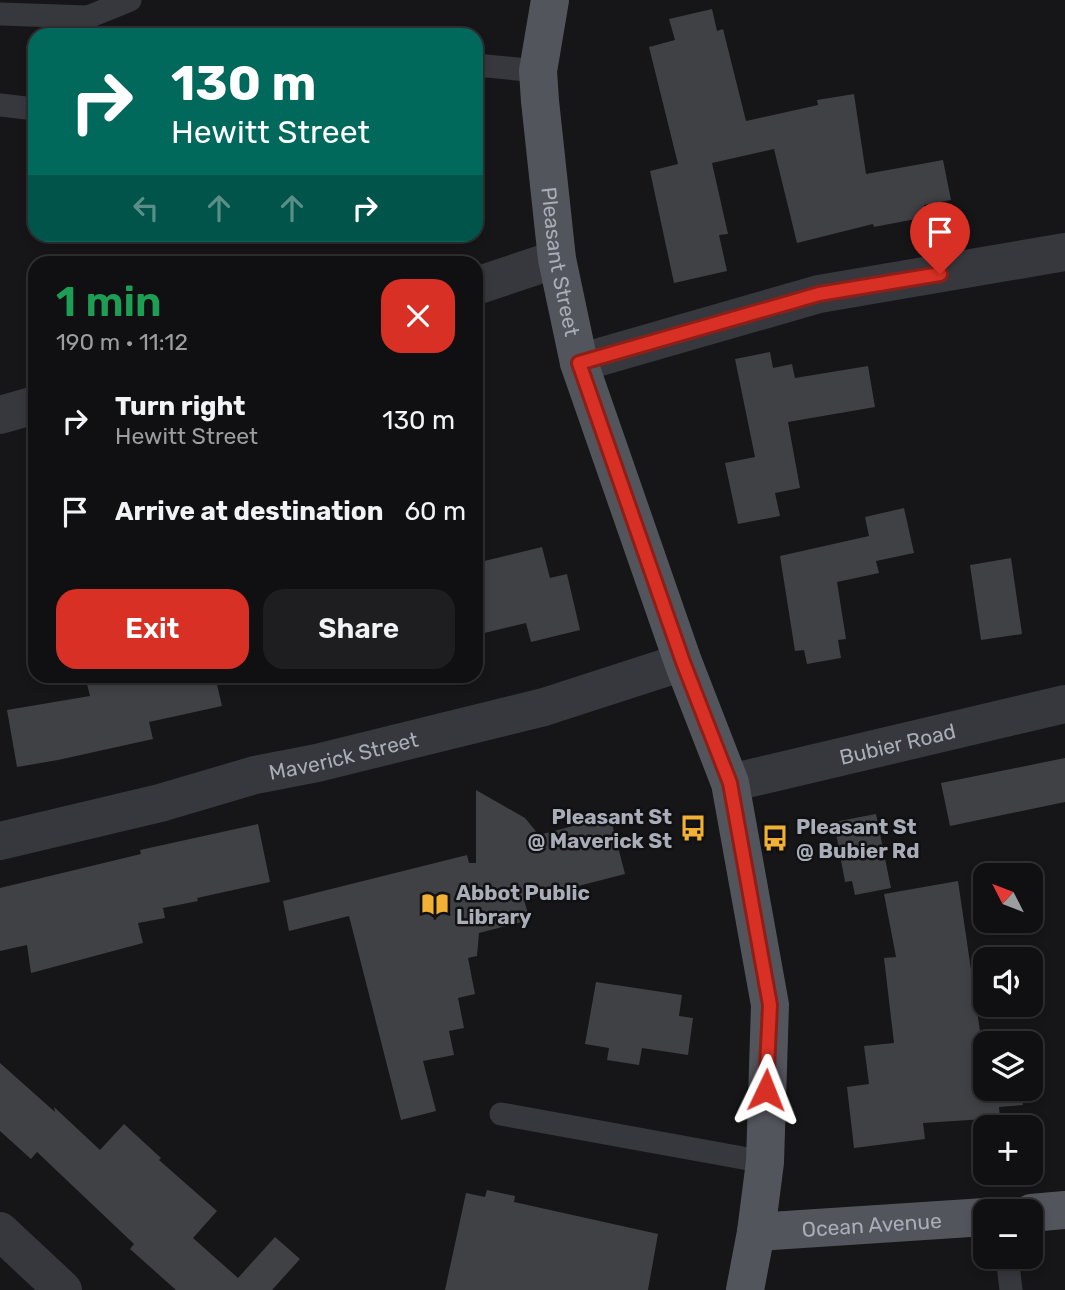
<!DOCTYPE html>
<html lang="en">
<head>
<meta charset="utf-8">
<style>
  body { margin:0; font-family:Rubik,sans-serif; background:#1e1e20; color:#f1f3f6; height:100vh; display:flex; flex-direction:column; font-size:26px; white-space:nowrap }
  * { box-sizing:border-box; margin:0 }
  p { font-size:23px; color:#9c9d9f }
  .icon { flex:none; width:38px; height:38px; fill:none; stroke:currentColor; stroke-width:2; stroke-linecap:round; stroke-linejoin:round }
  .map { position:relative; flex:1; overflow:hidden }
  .sheet { position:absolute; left:28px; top:256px; width:455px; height:427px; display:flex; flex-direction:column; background:#101012; border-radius:21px; box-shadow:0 4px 10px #0003,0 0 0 2px #303032 }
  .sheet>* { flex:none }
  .banner { position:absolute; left:28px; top:28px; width:455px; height:214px; border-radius:21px; box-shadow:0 4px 10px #0003,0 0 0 2px #303032; background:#00695c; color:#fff; overflow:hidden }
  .needle { width:46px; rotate:312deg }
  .buttons { position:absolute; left:973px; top:863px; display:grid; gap:14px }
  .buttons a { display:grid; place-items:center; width:70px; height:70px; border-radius:14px; background:#101012; box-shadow:0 4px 10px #0003,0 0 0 2px #303032; font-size:35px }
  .pin { position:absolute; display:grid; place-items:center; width:60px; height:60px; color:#fff; margin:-72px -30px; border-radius:50% 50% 50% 0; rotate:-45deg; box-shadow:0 0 7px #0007 }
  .pin .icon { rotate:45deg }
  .me { position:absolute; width:77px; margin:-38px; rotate:2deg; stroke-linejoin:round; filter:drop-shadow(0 0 5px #0008) }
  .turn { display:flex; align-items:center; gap:24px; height:147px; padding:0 28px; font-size:32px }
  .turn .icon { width:91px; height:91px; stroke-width:2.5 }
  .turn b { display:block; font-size:49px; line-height:60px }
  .lanes { display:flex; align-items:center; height:66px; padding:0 28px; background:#0003; justify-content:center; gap:35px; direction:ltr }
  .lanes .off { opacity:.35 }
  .round { display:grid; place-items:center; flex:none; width:74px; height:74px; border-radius:21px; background:#1e1e20 }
  .head { display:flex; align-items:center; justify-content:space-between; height:119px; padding:0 28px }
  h1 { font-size:42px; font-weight:600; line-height:52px; color:#1e9e55 }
  .button { display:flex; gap:14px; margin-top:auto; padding:14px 28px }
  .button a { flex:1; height:80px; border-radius:21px; background:#d93025; color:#fff; font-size:28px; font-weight:600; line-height:80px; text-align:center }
  .button a+a { background:#1e1e20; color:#f1f3f6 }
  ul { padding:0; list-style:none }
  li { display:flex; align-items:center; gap:21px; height:91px; padding:0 28px }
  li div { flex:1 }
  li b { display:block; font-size:26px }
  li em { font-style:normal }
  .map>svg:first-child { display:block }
</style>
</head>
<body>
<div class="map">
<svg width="1065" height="1290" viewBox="0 0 1065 1290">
  <rect width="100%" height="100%" fill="#161618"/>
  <!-- building -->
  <g fill="#404145">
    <polygon points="712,9 717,31 723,29 746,121 818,105 817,100 854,94 866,174 943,160 951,200 924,205 926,217 874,227 873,224 797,243 774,149 712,163 728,234 719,235 727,271 674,283 650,171 678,164 649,47 675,40 669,19"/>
    <polygon points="770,352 773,368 792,364 795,378 868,366 875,407 788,422 800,488 775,493 780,516 738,524 725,463 755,457 735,359"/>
    <polygon points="904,508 914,553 876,561 879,573 837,582 846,639 838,640 841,658 807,664 804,650 795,651 780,556 869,536 865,517"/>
    <polygon points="542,547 550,578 567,574 580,630 531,642 526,623 476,635 476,563"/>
    <polygon points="1011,558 1022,634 981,640 970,565"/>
    <polygon points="85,676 215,676 222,706 149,722 153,739 58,760 17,767 7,710 90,696"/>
    <polygon points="1065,758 1065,802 950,826 941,783"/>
    <polygon points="476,790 525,818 539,835 610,816 625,874 524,900 530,920 479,933 477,956 468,958 475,994 458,998 464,1028 449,1031 454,1055 423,1061 436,1111 401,1120 349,916 289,931 283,901 467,855 469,863 476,863"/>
    <polygon points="876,814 891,888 855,895 852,881 845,882 834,822"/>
    <polygon points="258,824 270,882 197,898 198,901 163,908 165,918 138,923 143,943 31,973 27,945 0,951 0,888 141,854 140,850"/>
    <polygon points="958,881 982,1045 985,1045 985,1088 1022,1088 1023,1105 999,1107 1000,1118 923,1123 925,1139 854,1148 847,1087 869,1084 864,1046 894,1043 884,958 896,957 884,894"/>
    <polygon points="596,982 682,995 679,1016 693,1018 688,1055 642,1048 639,1065 607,1060 609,1048 585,1044"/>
    <polygon points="0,1063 55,1112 54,1107 100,1150 124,1124 161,1158 159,1160 217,1211 193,1238 238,1278 275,1237 300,1259 272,1290 176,1290 130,1249 134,1244 37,1152 31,1159 0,1131"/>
    <polygon points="487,1190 515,1196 514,1202 658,1234 648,1290 445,1290 466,1193 485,1197"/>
  </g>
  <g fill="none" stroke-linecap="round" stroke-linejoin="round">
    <!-- lane -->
    <g stroke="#37383d" stroke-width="23">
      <polyline points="0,14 88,17"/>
      <polyline points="65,35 88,17 130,0"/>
      <polyline points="476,65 538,71"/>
      <polyline points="0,105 35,109"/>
      <polyline points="501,1114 765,1162"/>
      <polyline points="1007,1256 1011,1290"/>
    </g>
    <!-- street -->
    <g stroke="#37383d" stroke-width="38">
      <polyline points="476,286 557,259"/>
      <polyline points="579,363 819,294 1065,252"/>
      <polyline points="0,415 35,405"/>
      <path id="s1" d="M730 783 1065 704"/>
      <path id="s2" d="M0 841 160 803 255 775 317 763 544 707 683 662"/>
      <polyline points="0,1231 63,1290"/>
    </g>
    <!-- primary -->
    <g stroke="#53555c" stroke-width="38">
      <path id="s3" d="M550 0 538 71 540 101 557 259 579 363 683 662 730 783 770 1005 765 1162 756 1232 745 1290"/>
      <polyline points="1031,1213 1065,1210"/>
      <path id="s4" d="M756 1232 985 1217"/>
    </g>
  </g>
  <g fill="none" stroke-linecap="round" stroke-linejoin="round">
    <!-- route casing -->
    <g stroke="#8d1f18" stroke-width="18">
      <polyline id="route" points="766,1090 770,1005 730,783 683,662 579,363 819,294 940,274"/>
    </g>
    <!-- route -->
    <use href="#route" stroke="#d93025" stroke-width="12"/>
  </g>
  <!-- icons -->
  <defs>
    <g id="bus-bare" transform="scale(2.1)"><path d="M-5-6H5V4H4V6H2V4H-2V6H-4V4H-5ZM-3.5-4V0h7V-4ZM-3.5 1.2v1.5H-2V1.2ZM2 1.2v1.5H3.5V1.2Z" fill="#f2b134" stroke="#111113" stroke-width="2.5" paint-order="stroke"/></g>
    <g id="library-bare" transform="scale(2.1)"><path d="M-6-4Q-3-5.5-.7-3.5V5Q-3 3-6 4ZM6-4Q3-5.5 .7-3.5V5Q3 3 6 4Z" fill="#f2b134" stroke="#111113" stroke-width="2.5" paint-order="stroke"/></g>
  </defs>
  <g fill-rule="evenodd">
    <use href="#bus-bare" x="693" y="828"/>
    <use href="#bus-bare" x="775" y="838"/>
    <use href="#library-bare" x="435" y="904"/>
  </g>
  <g text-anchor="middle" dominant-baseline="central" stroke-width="5" stroke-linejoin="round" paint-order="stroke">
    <!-- street labels -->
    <g font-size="21" fill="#a8adb8" stroke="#111113">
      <text stroke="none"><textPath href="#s3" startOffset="264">Pleasant Street</textPath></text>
      <text stroke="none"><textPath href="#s1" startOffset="172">Bubier Road</textPath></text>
      <text stroke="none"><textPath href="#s2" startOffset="354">Maverick Street</textPath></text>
      <text stroke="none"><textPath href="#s4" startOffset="116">Ocean Avenue</textPath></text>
    </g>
    <!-- poi labels -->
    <g font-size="21" font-weight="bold" fill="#a8adb8" stroke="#111113" text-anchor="start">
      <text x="672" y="816" text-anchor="end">Pleasant St<tspan x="672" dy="24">@ Maverick St</tspan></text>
      <text x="796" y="826">Pleasant St<tspan x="796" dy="24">@ Bubier Rd</tspan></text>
      <text x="456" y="892">Abbot Public<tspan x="456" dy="24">Library</tspan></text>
    </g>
  </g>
</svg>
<div class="buttons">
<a><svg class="needle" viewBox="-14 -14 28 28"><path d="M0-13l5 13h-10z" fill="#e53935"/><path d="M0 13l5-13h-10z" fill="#9c9d9f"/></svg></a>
<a><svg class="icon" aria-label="sound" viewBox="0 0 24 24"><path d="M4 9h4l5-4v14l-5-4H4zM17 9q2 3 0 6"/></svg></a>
<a><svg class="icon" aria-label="layers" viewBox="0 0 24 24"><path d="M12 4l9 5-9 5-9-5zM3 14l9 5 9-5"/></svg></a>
<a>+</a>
<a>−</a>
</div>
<div class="pin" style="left:940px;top:274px;background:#d93025"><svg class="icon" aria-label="arrive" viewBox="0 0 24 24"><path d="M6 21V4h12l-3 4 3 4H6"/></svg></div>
<svg class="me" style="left:766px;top:1090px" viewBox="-20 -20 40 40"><path d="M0-17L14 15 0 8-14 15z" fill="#d93025" stroke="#fff" stroke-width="4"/></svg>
<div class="banner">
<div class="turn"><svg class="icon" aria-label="right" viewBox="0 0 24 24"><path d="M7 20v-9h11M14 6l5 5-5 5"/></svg><div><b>130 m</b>Hewitt Street</div></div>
<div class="lanes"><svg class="icon off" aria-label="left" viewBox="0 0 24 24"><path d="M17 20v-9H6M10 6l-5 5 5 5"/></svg><svg class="icon off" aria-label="ahead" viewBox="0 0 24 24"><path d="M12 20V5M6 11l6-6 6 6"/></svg><svg class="icon off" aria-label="ahead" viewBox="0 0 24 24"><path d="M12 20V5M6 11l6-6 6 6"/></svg><svg class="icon" aria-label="right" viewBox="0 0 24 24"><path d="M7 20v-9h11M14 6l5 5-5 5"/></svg></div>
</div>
<section class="sheet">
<div class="head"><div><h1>1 min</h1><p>190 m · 11:12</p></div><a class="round" style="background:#d93025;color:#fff"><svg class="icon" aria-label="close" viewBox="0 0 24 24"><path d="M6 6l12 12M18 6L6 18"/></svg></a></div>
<ul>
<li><svg class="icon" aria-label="right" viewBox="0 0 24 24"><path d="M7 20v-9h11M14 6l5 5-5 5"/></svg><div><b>Turn right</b><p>Hewitt Street</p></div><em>130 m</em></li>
<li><svg class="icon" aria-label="arrive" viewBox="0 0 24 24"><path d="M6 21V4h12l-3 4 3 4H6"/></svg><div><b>Arrive at destination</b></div><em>60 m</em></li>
</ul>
<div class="button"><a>Exit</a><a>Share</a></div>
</section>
</div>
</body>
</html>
